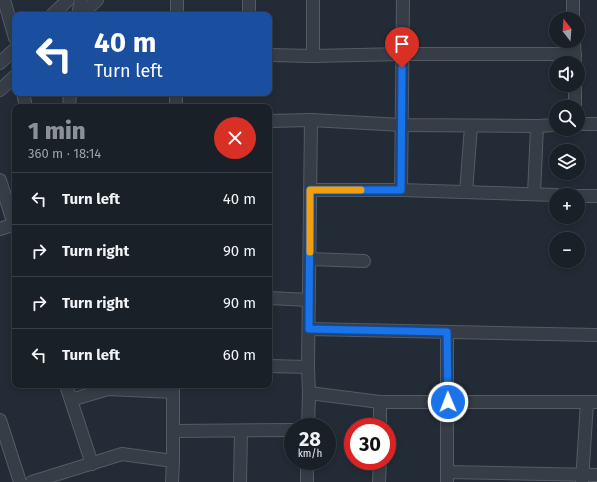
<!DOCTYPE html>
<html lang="en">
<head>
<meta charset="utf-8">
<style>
  body { margin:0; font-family:"Fira Sans",sans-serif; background:#272d34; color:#f1f3f6; height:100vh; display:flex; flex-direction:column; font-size:15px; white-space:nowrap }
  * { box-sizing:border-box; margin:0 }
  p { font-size:13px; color:#9fa3a8 }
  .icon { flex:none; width:22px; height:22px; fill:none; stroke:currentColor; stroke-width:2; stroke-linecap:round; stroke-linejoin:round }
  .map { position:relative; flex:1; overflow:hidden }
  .side { position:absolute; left:12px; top:104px; width:260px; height:284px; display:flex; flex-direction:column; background:#1a2028; border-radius:8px; box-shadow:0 2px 6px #0003,0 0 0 1px #383e45 }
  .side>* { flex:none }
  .guide { position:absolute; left:12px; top:12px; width:260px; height:84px; border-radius:8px; box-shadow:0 2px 6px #0003,0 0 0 1px #383e45; background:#1a4fa0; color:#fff; overflow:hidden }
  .needle { width:26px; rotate:343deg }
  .tools { position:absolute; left:549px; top:12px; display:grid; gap:8px }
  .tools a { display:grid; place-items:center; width:36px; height:36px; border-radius:50%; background:#1a2028; box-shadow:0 2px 6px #0003,0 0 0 1px #383e45; font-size:20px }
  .speed { position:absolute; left:284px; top:418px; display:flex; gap:8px; font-size:20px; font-weight:700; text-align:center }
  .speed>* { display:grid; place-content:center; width:52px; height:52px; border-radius:50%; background:#1a2028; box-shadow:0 2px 6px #0003,0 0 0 1px #383e45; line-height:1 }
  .speed small { font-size:10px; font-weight:400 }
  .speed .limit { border:6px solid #d22; background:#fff; color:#111 }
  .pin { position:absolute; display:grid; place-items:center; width:34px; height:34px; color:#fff; margin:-41px -17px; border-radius:50% 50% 50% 0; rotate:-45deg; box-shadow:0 0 4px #0007 }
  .pin .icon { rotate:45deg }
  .me { position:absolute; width:44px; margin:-22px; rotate:359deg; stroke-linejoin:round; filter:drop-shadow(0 0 3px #0008) }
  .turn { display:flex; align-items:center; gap:14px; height:84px; padding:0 16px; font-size:18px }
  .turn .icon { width:52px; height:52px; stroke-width:2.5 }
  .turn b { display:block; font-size:28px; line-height:34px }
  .round { display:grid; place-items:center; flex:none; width:42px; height:42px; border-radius:21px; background:#272d34 }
  .summary { display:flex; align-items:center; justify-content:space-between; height:68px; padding:0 16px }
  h1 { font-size:24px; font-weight:800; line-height:30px; color:#8c9099 }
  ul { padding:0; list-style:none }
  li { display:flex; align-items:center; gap:12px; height:52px; padding:0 16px; border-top:1px solid #383e45 }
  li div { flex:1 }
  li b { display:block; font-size:15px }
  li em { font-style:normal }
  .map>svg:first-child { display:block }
</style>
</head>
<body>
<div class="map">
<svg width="597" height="482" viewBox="0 0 597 482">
  <rect width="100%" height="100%" fill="#232b36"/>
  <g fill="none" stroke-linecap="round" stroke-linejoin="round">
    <!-- minor casing -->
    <g stroke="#545b64" stroke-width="14">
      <g id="minor">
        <polyline points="4,0 15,38"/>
        <polyline points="573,0 573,19"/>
        <polyline points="52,15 68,0"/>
        <polyline points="78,15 81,0"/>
        <polyline points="81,15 97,0"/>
        <polyline points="177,15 177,0"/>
        <polyline points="249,15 249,0"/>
        <polyline points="574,41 575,63"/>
        <polyline points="269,55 313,56 402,54 575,54"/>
        <polyline points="313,56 313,0"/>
        <polyline points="0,63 15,49"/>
        <polyline points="575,85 575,107"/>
        <polyline points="0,90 15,76"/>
        <polyline points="23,93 26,107"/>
        <polyline points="176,93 176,107"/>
        <polyline points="69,107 70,93"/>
        <polyline points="269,121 311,120 402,125 537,126 556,125"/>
        <polyline points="578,124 597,124"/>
        <polyline points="0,180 15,228"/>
        <polyline points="310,190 401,190 556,195"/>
        <polyline points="401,190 403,0"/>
        <polyline points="466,192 471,126"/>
        <polyline points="534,194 537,126"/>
        <polyline points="578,196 597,196"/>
        <polyline points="0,229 15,224"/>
        <polyline points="310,259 364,261"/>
        <polyline points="269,298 309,300"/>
        <polyline points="309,329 597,335"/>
        <polyline points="269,366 308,367"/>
        <polyline points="66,385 92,464"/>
        <polyline points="309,393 380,402 597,402"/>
        <polyline points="71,400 108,389 173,392"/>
        <polyline points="0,420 20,482"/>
        <polyline points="308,427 309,393 308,367 311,120"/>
        <polyline points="380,427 380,402"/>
        <polyline points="173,431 293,430"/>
        <polyline points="447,472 597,475"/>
        <polyline points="32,482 122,454 173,461"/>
        <polyline points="172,482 173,461 173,385"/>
        <polyline points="240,482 241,431"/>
        <polyline points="307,482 307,461"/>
        <polyline points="379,482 380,461"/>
        <polyline points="447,482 447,332"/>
        <polyline points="582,482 587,402"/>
      </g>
    </g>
    <!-- minor -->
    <use href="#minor" stroke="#363d47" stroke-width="12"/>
  </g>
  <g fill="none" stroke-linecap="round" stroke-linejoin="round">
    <!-- route casing -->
    <g stroke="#114b97" stroke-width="10">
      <polyline id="route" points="402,68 401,190 310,190 309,329 447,332 448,402"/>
    </g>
    <!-- route -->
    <use href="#route" stroke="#1a73e8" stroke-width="7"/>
    <!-- slow -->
    <polyline stroke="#f59e0b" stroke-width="7" points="310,252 310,190 361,190"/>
  </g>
</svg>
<div class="tools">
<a><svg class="needle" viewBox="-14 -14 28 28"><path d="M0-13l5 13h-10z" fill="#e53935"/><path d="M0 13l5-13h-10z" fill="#9fa3a8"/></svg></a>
<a><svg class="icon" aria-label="sound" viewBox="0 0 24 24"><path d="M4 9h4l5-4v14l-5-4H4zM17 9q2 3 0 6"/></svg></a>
<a><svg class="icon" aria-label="search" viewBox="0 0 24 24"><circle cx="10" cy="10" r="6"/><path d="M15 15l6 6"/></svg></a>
<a><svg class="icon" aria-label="layers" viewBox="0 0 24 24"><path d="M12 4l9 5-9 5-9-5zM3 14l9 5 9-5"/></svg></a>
<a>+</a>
<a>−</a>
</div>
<div class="speed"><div>28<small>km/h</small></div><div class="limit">30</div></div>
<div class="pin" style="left:402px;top:68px;background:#d93025"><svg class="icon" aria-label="arrive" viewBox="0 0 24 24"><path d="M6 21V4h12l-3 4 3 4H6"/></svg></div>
<svg class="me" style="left:448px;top:402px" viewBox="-20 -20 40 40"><circle r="17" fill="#1a73e8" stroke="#fff" stroke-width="3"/><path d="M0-11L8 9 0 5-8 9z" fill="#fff"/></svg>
<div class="guide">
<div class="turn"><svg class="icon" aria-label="left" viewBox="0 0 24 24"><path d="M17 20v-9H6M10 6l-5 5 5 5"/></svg><div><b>40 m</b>Turn left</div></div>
</div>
<section class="side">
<div class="summary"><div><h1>1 min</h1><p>360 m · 18:14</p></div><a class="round" style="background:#d93025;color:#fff"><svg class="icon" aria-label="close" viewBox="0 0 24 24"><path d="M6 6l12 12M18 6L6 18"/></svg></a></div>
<ul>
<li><svg class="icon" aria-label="left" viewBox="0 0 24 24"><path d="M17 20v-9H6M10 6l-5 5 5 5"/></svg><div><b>Turn left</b></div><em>40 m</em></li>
<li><svg class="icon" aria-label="right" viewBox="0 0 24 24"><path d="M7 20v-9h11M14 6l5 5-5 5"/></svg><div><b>Turn right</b></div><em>90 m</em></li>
<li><svg class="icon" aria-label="right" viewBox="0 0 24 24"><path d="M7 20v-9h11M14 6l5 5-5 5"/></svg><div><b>Turn right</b></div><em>90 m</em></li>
<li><svg class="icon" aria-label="left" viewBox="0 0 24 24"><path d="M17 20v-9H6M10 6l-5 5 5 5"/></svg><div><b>Turn left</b></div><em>60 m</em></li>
</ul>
</section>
</div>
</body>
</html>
